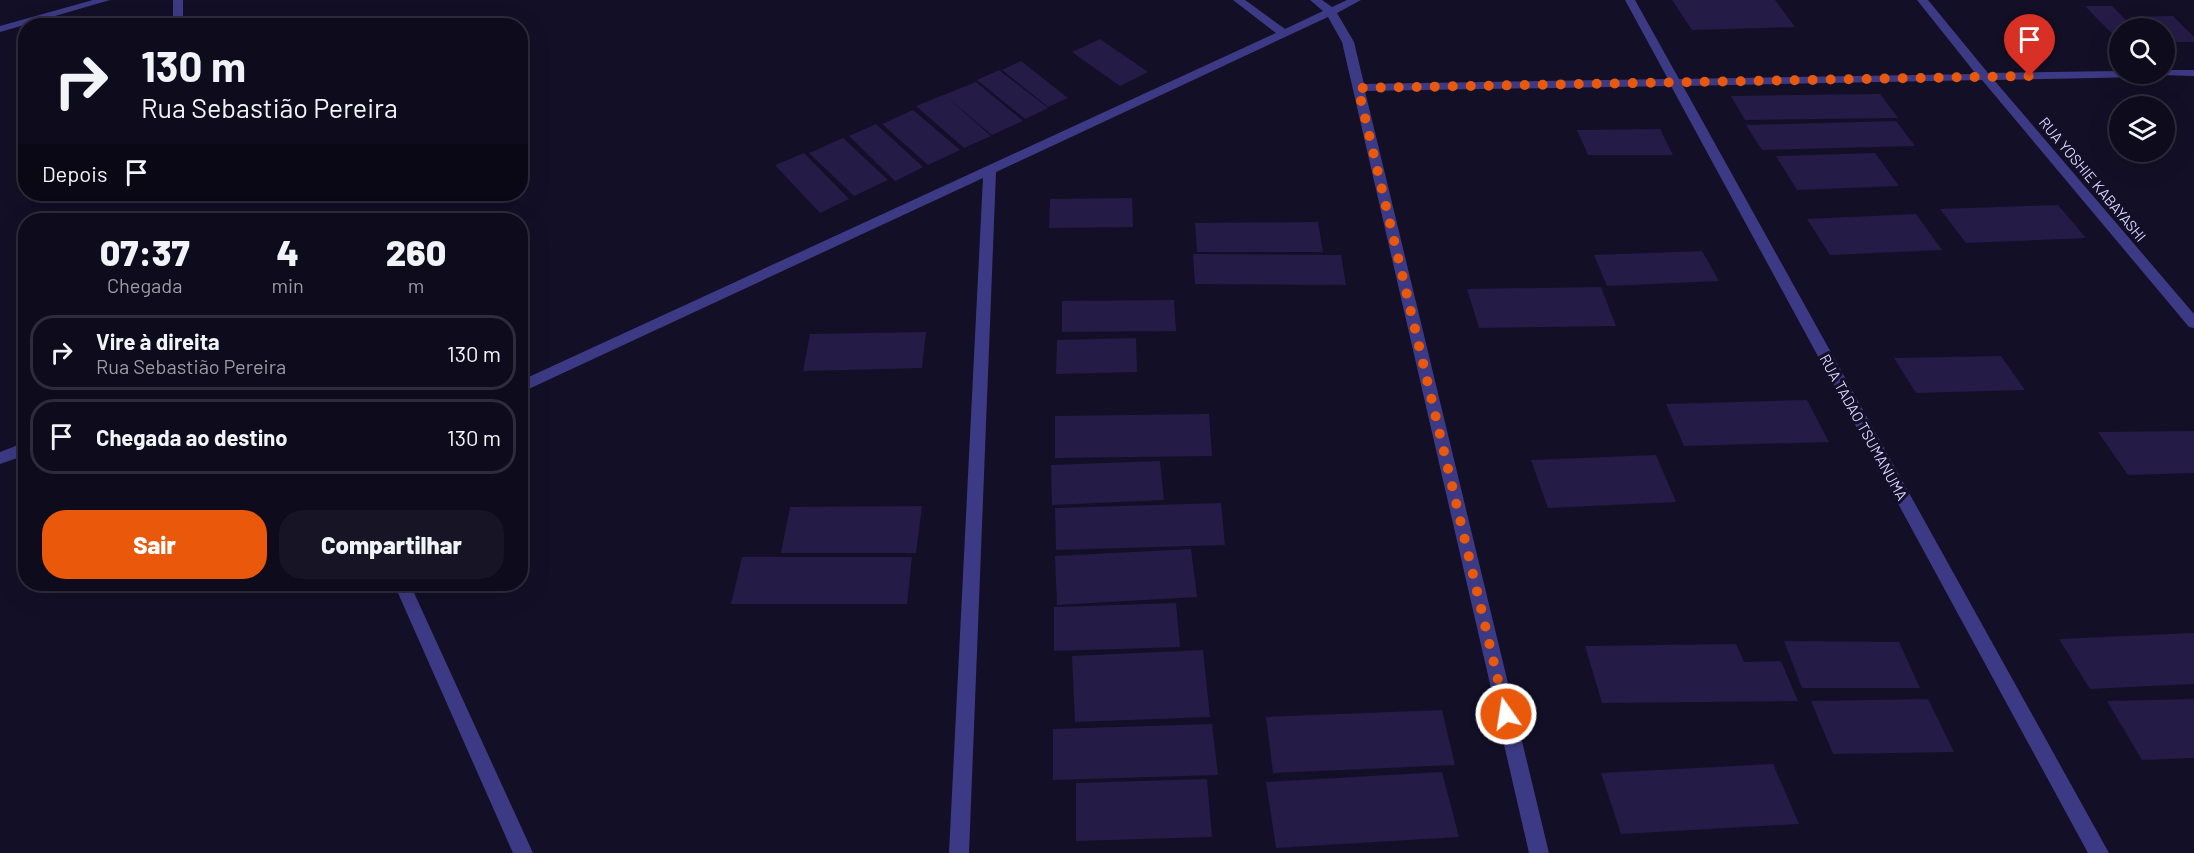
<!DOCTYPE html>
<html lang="pt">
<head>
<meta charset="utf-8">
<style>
  body { margin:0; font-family:Barlow,sans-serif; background:#171425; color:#f1f3f6; height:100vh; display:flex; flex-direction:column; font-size:22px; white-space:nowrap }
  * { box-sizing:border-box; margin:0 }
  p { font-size:20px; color:#9b9ba3 }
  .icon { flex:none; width:33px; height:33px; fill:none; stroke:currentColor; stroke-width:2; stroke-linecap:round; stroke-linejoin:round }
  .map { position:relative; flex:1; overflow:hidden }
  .sheet { position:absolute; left:18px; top:213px; width:510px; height:378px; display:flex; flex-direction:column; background:#0e0b1c; border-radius:24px; box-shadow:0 6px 24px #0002,0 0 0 2px #2e2b3b }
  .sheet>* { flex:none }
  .top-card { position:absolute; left:18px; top:18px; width:510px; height:183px; border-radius:24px; box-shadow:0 6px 24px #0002,0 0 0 2px #2e2b3b; background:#0e0b1c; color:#f1f3f6; overflow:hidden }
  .fabs { position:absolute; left:2109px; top:18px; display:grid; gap:12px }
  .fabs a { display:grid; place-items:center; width:66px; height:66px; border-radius:50%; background:#0e0b1c; box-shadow:0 6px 24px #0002,0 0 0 2px #2e2b3b; font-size:30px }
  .pin { position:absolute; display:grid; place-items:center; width:51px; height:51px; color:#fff; margin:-62px -26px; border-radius:50% 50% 50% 0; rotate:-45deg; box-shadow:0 0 6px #0007 }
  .pin .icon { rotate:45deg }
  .me { position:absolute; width:66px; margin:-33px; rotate:347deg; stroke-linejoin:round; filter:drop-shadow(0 0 4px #0008) }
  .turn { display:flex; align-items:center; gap:21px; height:126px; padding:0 24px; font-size:27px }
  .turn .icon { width:78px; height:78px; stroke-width:2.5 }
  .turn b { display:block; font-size:42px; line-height:51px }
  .then { display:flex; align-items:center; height:57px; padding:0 24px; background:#0003; gap:12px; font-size:22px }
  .eta { display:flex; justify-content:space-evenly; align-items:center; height:102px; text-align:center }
  .eta b { font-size:36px; font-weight:800; line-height:42px }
  .primary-button { display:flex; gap:12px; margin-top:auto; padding:12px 24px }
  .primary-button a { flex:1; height:69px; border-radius:24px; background:#ea580c; color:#fff; font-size:24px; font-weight:800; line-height:69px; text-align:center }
  .primary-button a+a { background:#171425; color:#f1f3f6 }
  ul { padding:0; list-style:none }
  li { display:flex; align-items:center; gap:18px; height:75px; margin:0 12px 9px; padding:0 12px; border:3px solid #2e2b3b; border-radius:24px }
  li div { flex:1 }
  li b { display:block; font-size:22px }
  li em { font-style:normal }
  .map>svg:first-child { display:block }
</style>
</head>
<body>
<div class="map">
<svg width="2194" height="853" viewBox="0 0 2194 853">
  <rect width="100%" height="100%" fill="#130f26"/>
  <!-- building -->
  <g fill="#241b47">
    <polygon points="1672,0 1775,0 1795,27 1692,30"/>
    <polygon points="2085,6 2112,6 2134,28 2120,28 2120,42"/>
    <polygon points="2173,16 2194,37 2194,42 2164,42 2164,28 2142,28 2130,17"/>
    <polygon points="101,18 103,26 77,26 77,25"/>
    <polygon points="1100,39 1148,72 1120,86 1072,52"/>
    <polygon points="1021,61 1068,98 1048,107 1002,70"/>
    <polygon points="999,70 1048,108 1025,119 977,80"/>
    <polygon points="976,82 1023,121 992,135 947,97 991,136 964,148 916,106"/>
    <polygon points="1880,94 1898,118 1745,120 1731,96"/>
    <polygon points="913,110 960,150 928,165 882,124"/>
    <polygon points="1896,121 1915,146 1762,150 1746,125"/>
    <polygon points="876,124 923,167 895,181 849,136"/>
    <polygon points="1660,129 1673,155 1588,155 1577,130"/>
    <polygon points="843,138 888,180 854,196 809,153"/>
    <polygon points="804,153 849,199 820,213 775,165"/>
    <polygon points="1875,153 1899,186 1797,190 1776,156"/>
    <polygon points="1132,198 1133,227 1049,228 1050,199"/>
    <polygon points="2058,205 2086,238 1966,243 1940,209"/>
    <polygon points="327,213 330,220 307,220"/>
    <polygon points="1916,214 1942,250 1830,255 1807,219"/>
    <polygon points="1318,222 1323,252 1197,252 1195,223"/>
    <polygon points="1702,251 1719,281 1607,286 1594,255"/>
    <polygon points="1193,254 1341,255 1346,285 1195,284"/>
    <polygon points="1601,287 1616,326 1479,328 1467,289"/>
    <polygon points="1174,300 1176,331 1062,332 1062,301"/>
    <polygon points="926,332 922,368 803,371 810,334"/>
    <polygon points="1136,338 1137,372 1056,374 1057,340"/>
    <polygon points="2001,356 2025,390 1916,393 1894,358"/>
    <polygon points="1807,400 1829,442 1684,446 1666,404"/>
    <polygon points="1209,414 1212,456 1055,458 1055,416"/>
    <polygon points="2194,431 2194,473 2128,475 2098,432"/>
    <polygon points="1656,455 1676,502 1548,508 1531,460"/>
    <polygon points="1160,461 1164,500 1052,505 1051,465"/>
    <polygon points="1221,503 1225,545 1056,550 1055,508"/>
    <polygon points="922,506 916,553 781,553 790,507"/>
    <polygon points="1191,549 1197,597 1057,605 1055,556"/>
    <polygon points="742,557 912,557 907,604 731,604"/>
    <polygon points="1176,603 1180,647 1054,651 1054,607"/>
    <polygon points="2194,633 2194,684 2090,689 2059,639"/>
    <polygon points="1784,641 1899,642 1920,688 1802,688"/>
    <polygon points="1736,644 1744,662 1781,661 1798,701 1602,703 1585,646"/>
    <polygon points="1203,650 1210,717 1075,722 1072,656"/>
    <polygon points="1928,699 1954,752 1833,754 1811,701"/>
    <polygon points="2194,699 2194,758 2142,760 2107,701"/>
    <polygon points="1442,710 1455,765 1273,773 1266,717"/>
    <polygon points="1212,724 1218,775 1053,780 1053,729"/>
    <polygon points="1773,764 1799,824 1621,834 1601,773"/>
    <polygon points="1442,772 1459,837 1276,848 1266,782"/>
    <polygon points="1207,779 1212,837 1076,841 1076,783"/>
  </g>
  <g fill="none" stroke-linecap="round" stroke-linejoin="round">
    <!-- minor -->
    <g fill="#3d3a85" fill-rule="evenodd">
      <polygon points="93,0 110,0 0,32 0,26"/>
      <rect x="173" y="0" width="10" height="26"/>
      <polygon points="1233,0 1245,0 1285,29 1323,11 1310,0 1322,0 1332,7 1347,0 1361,0 1337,13 1354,42 1364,84 1668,79 1625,0 1635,0 1679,79 1976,74 1917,0 1928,0 1988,73 2120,71 2120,74 2148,74 2143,77 1994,80 2194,314 2194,328 2189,327 1982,80 1683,86 2109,853 2088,853 1671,86 1365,91 1549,853 1529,853 1342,42 1328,17 996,172 969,853 949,853 983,178 520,393 520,381 1276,33"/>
      <polygon points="2164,70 2194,70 2194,76 2160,75 2159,74 2164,74"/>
      <polygon points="26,442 26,455 0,464 0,452"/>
      <polygon points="394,584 410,584 533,853 513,853"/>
    </g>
  </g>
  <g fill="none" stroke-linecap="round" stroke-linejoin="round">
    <!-- route -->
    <polyline stroke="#ea580c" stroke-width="10" stroke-dasharray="0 18" points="1506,714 1358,88 2030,76"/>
  </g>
  <g text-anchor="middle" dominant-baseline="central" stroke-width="6" stroke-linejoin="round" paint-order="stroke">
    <!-- street labels -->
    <g font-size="15" fill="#d9d4ff" stroke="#130f26">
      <text transform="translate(2093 179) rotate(50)">RUA YOSHIE KABAYASHI</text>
      <text transform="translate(1864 427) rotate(61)">RUA TADAO TSUMANUMA</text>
    </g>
  </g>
</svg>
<div class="fabs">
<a><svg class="icon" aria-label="search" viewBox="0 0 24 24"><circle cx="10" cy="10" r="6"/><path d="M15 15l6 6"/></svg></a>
<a><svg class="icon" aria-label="layers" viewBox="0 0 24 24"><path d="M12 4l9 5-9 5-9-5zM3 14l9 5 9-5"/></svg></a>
</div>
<div class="pin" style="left:2030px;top:76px;background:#d93025"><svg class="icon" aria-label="arrive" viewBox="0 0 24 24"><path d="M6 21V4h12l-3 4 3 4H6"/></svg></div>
<svg class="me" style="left:1506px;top:714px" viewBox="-20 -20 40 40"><circle r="17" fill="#ea580c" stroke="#fff" stroke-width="3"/><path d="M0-11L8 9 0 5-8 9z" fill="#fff"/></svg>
<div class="top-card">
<div class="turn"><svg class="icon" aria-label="right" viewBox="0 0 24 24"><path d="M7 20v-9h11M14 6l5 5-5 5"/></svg><div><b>130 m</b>Rua Sebastião Pereira</div></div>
<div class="then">Depois<svg class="icon" aria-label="arrive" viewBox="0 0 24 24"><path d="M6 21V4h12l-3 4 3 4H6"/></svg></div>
</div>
<section class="sheet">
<div class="eta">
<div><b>07:37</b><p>Chegada</p></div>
<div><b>4</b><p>min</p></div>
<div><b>260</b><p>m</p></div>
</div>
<ul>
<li><svg class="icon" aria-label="right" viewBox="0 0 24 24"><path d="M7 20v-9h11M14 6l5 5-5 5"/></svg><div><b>Vire à direita</b><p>Rua Sebastião Pereira</p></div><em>130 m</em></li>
<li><svg class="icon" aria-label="arrive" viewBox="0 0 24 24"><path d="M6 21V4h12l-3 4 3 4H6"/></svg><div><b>Chegada ao destino</b></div><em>130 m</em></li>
</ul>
<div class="primary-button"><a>Sair</a><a>Compartilhar</a></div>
</section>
</div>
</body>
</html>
